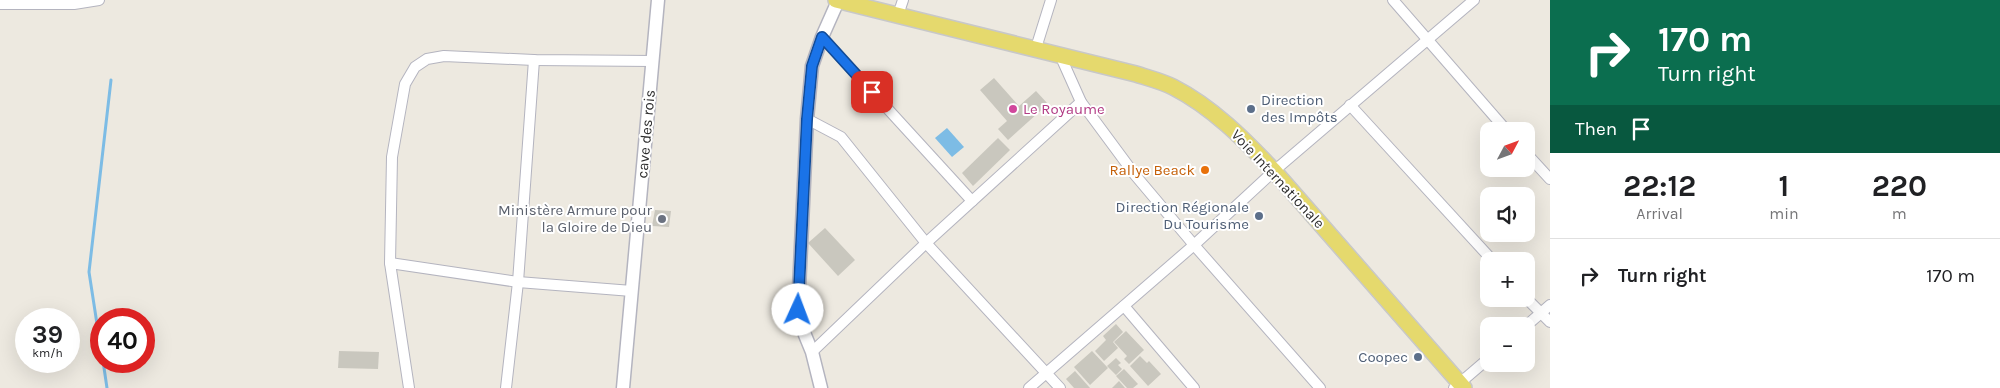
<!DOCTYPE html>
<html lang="en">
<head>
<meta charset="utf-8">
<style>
  body { margin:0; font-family:Karla,sans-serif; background:#f2f2f2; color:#202124; height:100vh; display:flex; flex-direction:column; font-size:19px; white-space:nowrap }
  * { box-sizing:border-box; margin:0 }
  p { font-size:16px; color:#757577 }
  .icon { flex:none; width:28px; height:28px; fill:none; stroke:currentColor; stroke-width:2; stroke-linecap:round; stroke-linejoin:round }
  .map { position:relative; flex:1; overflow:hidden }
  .drawer { display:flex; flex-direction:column; background:#fff; width:450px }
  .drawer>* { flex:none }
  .top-card { background:#0b6e4f; color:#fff; overflow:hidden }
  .needle { width:32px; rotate:49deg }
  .buttons { position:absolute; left:1480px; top:122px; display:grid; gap:10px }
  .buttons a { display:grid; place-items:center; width:55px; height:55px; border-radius:10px; background:#fff; box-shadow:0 5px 20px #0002; font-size:25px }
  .speed { position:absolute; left:15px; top:308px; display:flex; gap:10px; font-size:25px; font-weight:700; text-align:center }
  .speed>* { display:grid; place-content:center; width:65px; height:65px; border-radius:50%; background:#fff; box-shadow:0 5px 20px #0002; line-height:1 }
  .speed small { font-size:12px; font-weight:400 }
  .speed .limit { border:8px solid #d22; background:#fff; color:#111 }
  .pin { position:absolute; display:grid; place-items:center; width:42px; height:42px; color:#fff; margin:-21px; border-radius:10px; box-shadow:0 2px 8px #0006 }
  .me { position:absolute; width:55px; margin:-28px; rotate:2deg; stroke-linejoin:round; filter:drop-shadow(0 0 4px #0008) }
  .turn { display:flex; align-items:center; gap:18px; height:105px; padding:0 25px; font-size:22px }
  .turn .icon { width:65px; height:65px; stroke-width:2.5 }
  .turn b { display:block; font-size:35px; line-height:42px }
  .then { display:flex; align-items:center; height:48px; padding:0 25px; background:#0003; gap:10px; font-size:19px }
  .eta { display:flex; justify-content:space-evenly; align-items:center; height:85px; text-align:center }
  .eta b { font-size:30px; font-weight:700; line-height:35px }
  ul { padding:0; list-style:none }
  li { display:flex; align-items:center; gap:15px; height:75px; padding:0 25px; border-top:1px solid #e0e0e0 }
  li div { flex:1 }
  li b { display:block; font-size:19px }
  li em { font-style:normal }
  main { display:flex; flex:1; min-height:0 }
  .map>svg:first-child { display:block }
</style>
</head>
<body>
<main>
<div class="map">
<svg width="1550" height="388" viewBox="0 0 1550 388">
  <rect width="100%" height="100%" fill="#ede9e0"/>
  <!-- water -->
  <polygon fill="#7dbce5" points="947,128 964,147 952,157 935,138"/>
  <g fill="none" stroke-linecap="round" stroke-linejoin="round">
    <!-- stream -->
    <g stroke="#7dbce5" stroke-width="3">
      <polyline points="101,350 89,272 111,80"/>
      <polyline points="103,361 107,388"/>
    </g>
  </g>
  <!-- building -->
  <g fill="#c9c7be">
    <polygon points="994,78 1019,106 1036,91 1048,104 1008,140 998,129 1007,121 980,90"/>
    <polygon points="998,138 1010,150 973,186 962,173"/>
    <polygon points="655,210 671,211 669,227 652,226"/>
    <polygon points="825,228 855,260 838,276 808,243"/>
    <polygon points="1116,324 1123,332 1113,342 1118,348 1104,361 1095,351 1106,340 1103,336"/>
    <polygon points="1126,331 1144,350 1129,364 1124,359 1127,356 1114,342"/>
    <polygon points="339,351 379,352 378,369 338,368"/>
    <polygon points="1092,351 1108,368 1090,385 1074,367"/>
    <polygon points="1140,356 1147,363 1149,361 1161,374 1148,386 1130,366"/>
    <polygon points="1116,358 1121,363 1118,365 1122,369 1116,375 1107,366"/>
    <polygon points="1124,369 1138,384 1133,388 1127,388 1116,376"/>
    <polygon points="1075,371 1090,388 1074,388 1066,379"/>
    <polygon points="1119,381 1125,388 1112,388"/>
  </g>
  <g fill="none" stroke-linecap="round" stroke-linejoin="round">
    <!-- minor casing -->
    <g stroke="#b4b4bf" stroke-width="12">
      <g id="minor">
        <polyline points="1393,0 1507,131"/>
        <polyline points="0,4 74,4 99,0"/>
        <polyline points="898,15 903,0"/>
        <polyline points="822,37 972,201"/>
        <polyline points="1036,48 1051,0"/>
        <polyline points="1060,55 1081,102 1135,175 1194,245 1320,388"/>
        <polyline points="1350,105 1493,261"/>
        <polyline points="807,119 841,137 926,243 1060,388"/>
        <polyline points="1526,153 1550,179"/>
        <polyline points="390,263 518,282 632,291"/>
        <polyline points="1526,298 1550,322"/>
        <polyline points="1124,306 1194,388"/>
        <polyline points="1526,326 1550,305"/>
        <polyline points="812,352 926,243 1081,102"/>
        <polyline points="409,388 390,263 392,157 405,84 415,67 427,59 444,56 534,60 653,61"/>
        <polyline points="506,388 518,282 534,60"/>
        <polyline points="1029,388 1194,245 1274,171 1474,0"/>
        <polyline points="1454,388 1489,358"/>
      </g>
    </g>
    <!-- tertiary casing -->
    <g stroke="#b4b4bf" stroke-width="15">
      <g id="tertiary">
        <polyline points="623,388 658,0"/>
        <polyline points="821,388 812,352 805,335 798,310 807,119 812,66 822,37 838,1"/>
      </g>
    </g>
    <!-- primary casing -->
    <g stroke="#c8c8c8" stroke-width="18">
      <path id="primary" d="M836 0 1136 74C1148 78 1161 81 1173 87 1212 107 1244 139 1274 171L1464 388"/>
    </g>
    <!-- minor -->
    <use href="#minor" stroke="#fff" stroke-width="10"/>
    <!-- tertiary -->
    <use href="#tertiary" stroke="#fff" stroke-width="12"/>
    <!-- primary -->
    <use href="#primary" stroke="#e5d96d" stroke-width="15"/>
  </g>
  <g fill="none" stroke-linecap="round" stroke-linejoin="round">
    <!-- route casing -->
    <g stroke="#114b97" stroke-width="12">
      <polyline id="route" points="798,310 807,119 812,66 822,37 872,92"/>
    </g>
    <!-- route -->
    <use href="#route" stroke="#1a73e8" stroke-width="9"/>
  </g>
  <!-- markers -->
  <circle fill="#d1479c" stroke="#fff" stroke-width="2" cx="1013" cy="109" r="5"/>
  <g fill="#5c6f8a" stroke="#fff" stroke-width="2">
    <circle cx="1251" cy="109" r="5"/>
    <circle cx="1259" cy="216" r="5"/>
    <circle cx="1418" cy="357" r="5"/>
  </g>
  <circle fill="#e8710a" stroke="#fff" stroke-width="2" cx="1205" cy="170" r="5"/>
  <circle fill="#6b7280" stroke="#fff" stroke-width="2" cx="662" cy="219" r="5"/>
  <g text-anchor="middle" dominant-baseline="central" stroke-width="4" stroke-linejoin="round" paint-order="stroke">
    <!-- service labels -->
    <g font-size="15" fill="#4e5e75" stroke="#fff" text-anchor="end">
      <text x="1261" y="100" text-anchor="start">Direction<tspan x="1261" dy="17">des Impôts</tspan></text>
      <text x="1249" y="207">Direction Régionale<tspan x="1249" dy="17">Du Tourisme</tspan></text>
      <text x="1408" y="357">Coopec</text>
    </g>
    <!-- hotel labels -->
    <g font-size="15" fill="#b23c85" stroke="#fff" text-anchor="start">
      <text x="1023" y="109">Le Royaume</text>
    </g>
    <!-- street labels -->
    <g font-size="15" fill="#2d2d2d" stroke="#fff">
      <text transform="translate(646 134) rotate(-85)">cave des rois</text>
      <text transform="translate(1278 179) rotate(47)">Voie Internationale</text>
    </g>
    <!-- food labels -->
    <g font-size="15" fill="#c56008" stroke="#fff" text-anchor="end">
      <text x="1195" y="170">Rallye Beack</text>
    </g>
    <!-- worship labels -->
    <g font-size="15" fill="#5b616d" stroke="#fff" text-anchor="end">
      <text x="652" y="210">Ministère Armure pour<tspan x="652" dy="17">la Gloire de Dieu</tspan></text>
    </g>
  </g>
</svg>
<div class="buttons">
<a><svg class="needle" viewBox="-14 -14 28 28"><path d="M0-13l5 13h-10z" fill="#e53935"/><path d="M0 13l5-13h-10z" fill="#757577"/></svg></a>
<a><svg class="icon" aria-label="sound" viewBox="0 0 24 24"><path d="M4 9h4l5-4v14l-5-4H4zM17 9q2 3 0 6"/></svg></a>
<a>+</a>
<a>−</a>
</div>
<div class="speed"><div>39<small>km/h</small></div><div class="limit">40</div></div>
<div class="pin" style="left:872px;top:92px;background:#d93025"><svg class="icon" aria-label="arrive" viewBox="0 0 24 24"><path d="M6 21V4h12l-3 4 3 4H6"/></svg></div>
<svg class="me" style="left:798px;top:310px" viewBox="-20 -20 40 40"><circle r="19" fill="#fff"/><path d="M0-13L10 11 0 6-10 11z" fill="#1a73e8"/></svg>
</div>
<section class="drawer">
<div class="top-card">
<div class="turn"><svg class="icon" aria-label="right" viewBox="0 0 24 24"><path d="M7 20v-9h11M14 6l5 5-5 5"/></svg><div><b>170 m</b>Turn right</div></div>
<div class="then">Then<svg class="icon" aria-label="arrive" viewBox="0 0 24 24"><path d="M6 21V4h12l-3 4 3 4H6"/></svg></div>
</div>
<div class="eta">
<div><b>22:12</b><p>Arrival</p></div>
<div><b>1</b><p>min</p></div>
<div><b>220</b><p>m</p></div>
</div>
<ul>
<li><svg class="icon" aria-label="right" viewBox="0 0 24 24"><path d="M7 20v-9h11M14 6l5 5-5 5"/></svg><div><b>Turn right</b></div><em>170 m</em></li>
</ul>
</section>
</main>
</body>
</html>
